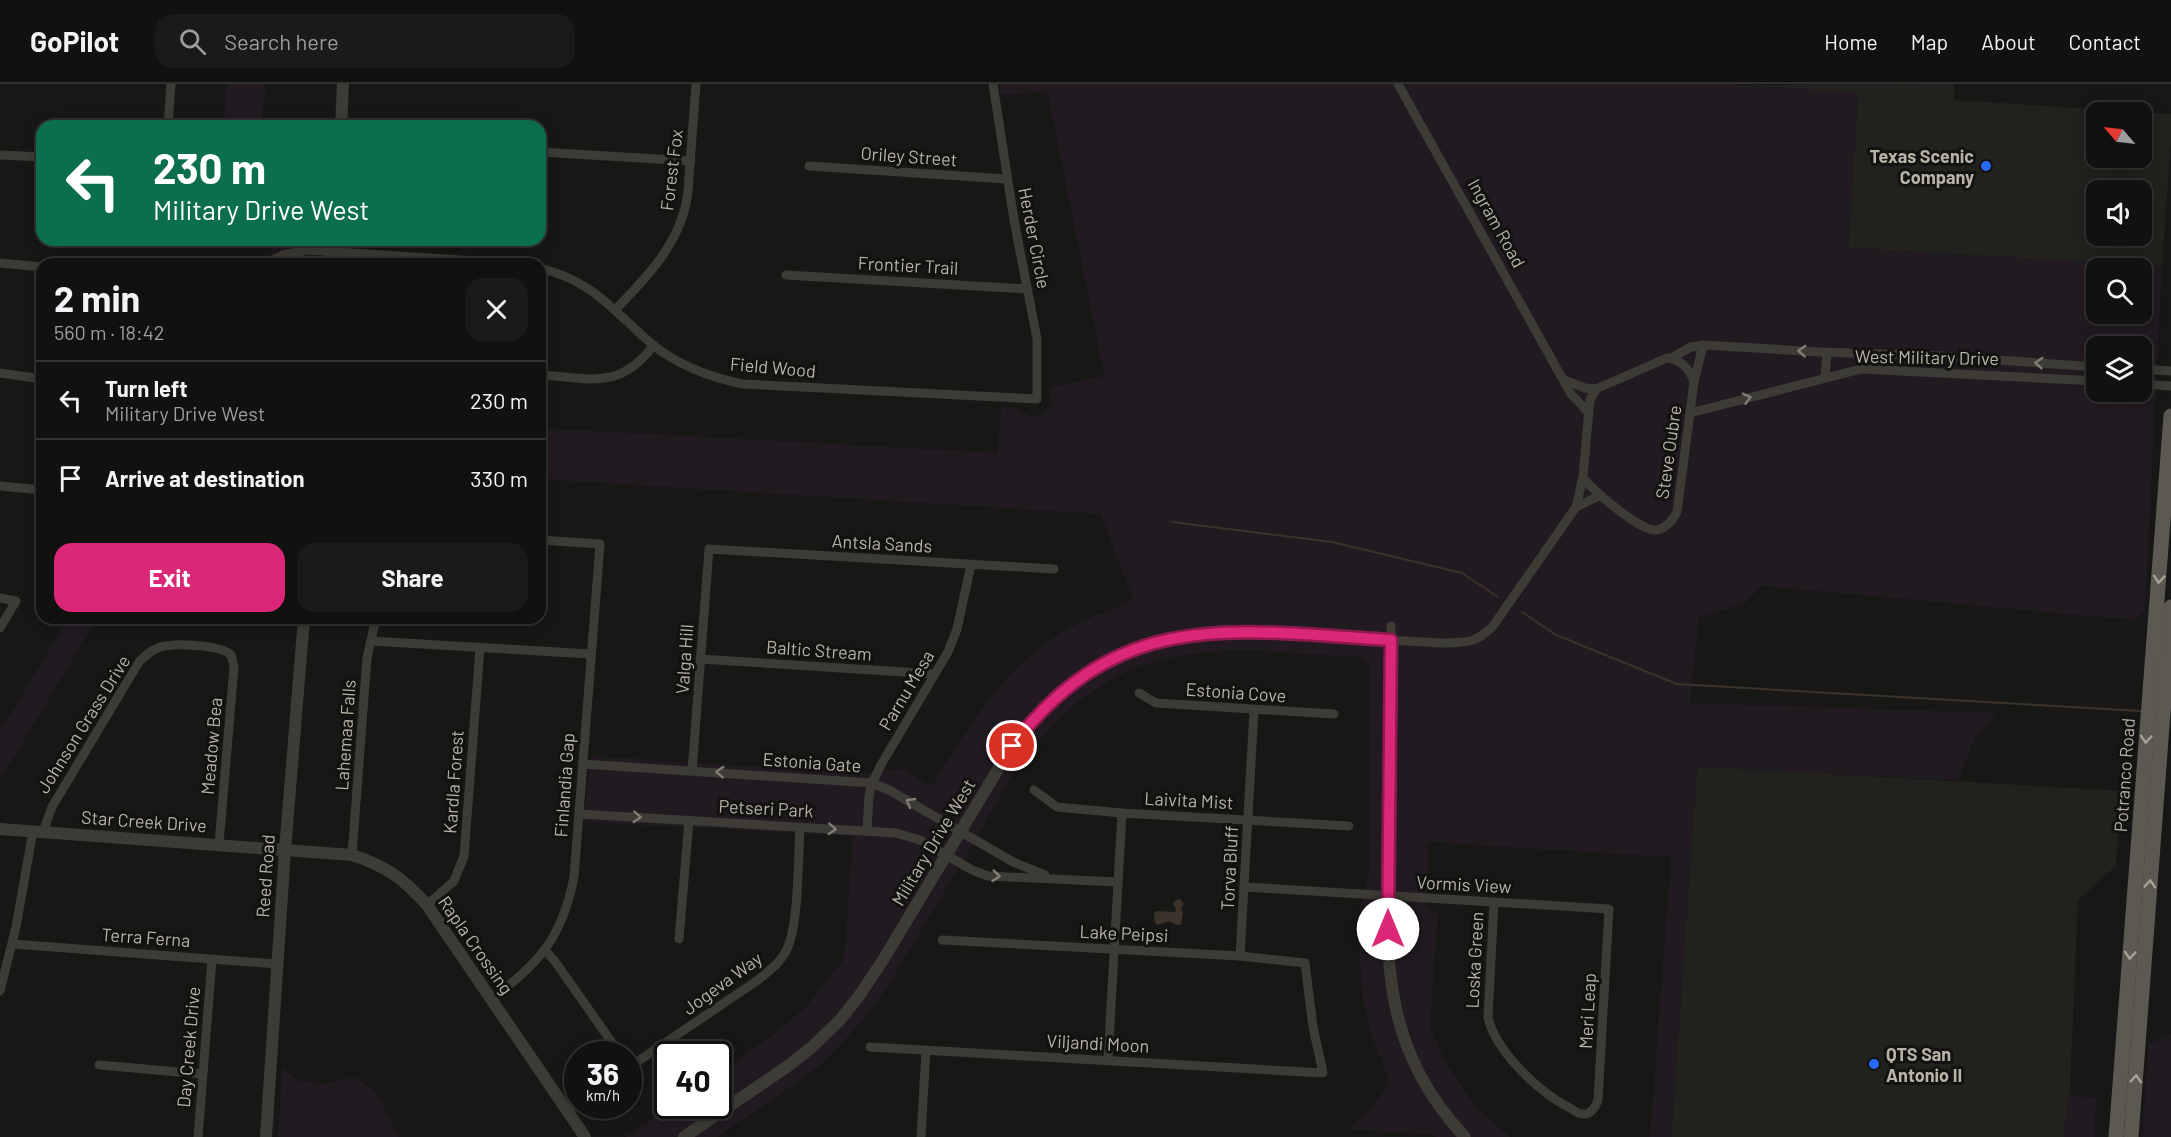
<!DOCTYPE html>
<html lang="en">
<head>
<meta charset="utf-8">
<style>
  body { margin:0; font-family:Barlow,sans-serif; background:#1a1a19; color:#f1f3f6; height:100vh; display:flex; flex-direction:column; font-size:22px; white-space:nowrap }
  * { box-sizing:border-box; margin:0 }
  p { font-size:20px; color:#9c9d9f }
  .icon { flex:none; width:33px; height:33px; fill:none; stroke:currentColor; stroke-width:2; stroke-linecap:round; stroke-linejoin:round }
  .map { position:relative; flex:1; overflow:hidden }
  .drawer { position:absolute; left:36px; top:174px; width:510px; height:366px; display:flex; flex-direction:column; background:#111110; border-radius:18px; box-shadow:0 3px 15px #0003,0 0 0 2px #303130 }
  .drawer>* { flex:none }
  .top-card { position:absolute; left:36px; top:36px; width:510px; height:126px; border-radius:18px; box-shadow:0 3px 15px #0003,0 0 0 2px #303130; background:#0b6e4f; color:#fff; overflow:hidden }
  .needle { width:39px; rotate:298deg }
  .controls { position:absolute; left:2086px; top:18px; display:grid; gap:12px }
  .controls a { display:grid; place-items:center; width:66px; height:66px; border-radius:12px; background:#111110; box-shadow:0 3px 15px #0003,0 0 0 2px #303130; font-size:30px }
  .speed { position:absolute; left:564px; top:957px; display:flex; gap:12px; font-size:30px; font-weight:700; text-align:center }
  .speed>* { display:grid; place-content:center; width:78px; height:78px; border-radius:50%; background:#111110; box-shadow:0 3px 15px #0003,0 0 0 2px #303130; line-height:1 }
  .speed small { font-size:15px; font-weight:400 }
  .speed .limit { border:3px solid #111; border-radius:9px; background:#fff; color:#111 }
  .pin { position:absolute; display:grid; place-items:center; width:51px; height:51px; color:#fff; margin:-26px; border:3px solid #fff; border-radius:50%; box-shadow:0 2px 6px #0007 }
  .me { position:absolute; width:66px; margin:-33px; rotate:0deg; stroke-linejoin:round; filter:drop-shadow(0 0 4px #0008) }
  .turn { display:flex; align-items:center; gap:21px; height:126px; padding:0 18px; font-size:27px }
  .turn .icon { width:78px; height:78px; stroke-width:2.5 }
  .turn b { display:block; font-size:42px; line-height:51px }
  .round { display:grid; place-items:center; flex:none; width:63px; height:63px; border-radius:18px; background:#1a1a19 }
  .head { display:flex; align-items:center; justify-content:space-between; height:102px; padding:0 18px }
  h1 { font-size:36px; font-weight:700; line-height:45px }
  .button { display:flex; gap:12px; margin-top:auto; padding:12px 18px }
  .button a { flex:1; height:69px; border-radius:18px; background:#db2777; color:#fff; font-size:24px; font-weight:700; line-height:69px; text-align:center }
  .button a+a { background:#1a1a19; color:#f1f3f6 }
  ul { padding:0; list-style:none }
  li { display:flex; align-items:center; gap:18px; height:78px; padding:0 18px; border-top:2px solid #303130 }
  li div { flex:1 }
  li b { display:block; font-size:22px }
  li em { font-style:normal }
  header { display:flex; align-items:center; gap:36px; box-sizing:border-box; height:84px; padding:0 30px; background:#111110; border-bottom:2px solid #303130 }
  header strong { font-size:28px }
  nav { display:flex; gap:33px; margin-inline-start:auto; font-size:21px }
  .search { width:420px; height:54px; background:#1a1a19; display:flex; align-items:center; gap:15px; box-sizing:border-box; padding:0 21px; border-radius:18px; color:#9c9d9f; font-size:22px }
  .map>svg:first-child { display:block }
</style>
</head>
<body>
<header>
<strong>GoPilot</strong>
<div class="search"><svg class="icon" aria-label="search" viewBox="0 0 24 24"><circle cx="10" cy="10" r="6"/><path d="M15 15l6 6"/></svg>Search here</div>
<nav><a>Home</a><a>Map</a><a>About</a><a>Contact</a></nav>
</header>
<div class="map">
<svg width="2171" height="1053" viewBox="0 0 2171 1053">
  <rect width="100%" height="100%" fill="#171715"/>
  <!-- built -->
  <g fill="#21211e" fill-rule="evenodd">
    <path d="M1954 0V16L2171 30V57L2162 182 1848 164 1858 10 1729 1ZM2097 28H2142V74H2097ZM2097 106H2142V152H2097Z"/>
    <polygon points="1697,682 2121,707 2116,782 2078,816 2068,1053 1671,1053"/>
  </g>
  <!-- green -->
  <g fill="#221a21" fill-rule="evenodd">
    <polygon points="226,0 266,0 261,42 224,42"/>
    <path d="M999 0H1729L1858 9 1848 164 2162 182 2145 527 2134 536 1762 502 1745 519 1699 534 1690 619 1998 629 1975 654 1958 696 1697 683 1671 1053H1650L1671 773 1428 758 1427 826 1438 827 1430 943 1445 977 1474 1021 1510 1053H1437L1434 1050 1352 1046V1041L1370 1028 1390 998 1371 950 1364 922 1358 858V832L1369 790 1370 583 1362 573C1305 571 1246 562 1190 570 1118 580 1065 619 1023 677 1003 703 988 734 972 762 945 808 917 853 890 899L865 934 827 975 802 995 717 1053H626L671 1022H718L719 989 769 954 805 924 844 875 853 752 584 738 591 672 865 690 902 685 932 702C968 643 999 590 1058 551 1081 536 1108 527 1133 516L1101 430 540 395V344L998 369 1001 322 1017 325 1032 333 1043 331 1052 319 1049 304 1104 292 1047 7 1000 11ZM2097 184H2142V230H2097ZM2097 262H2142V308H2097Z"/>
    <polygon points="269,156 312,156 318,180 275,180"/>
    <polygon points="63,534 97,534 0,697 0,648 59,550"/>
    <polygon points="2171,950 2171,1053 2142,1053 2149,960"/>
    <polygon points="282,984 299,997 326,1000 355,993 376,1008 399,1053 278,1053"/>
    <polygon points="2068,1011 2096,1014 2094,1053 2064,1053"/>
  </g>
  <!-- water -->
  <polygon fill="#3b322a" points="1180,815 1184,820 1181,825 1183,829 1181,841 1176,841 1169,837 1158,841 1155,839 1154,829 1156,827 1175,828 1176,825 1173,820 1176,816"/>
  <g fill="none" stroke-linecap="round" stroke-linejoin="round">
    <!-- stream -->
    <g stroke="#3b322a" stroke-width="2">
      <polyline points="1172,438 1332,458 1462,489 1498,513"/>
      <polyline points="1522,528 1556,551 1677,600 2141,627"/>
    </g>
    <!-- minor -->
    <g stroke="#3c3b35" stroke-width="9">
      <polyline points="1398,0 1571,310 1589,329"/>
      <polyline points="168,42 171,0"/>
      <polyline points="540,68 691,77"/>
      <polyline points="0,71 42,73"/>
      <polyline points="809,82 1007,95"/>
      <polyline points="0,179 42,183"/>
      <polyline points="264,180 283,171 307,166 521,180"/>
      <path d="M540 184C595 198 613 227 653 261 679 282 710 293 742 300L1037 315V255L1014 136 993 0"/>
      <polyline points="786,191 1028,205"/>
      <path d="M616 225C649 191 683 156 688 107L696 0"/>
      <path d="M1667 274C1680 275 1690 285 1694 298L1677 428C1673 436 1665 445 1656 446 1642 448 1591 406 1583 393L1589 325 1590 316 1596 305Z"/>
      <polyline points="1671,274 1691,263 1703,261 1820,268 1939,272 2097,283"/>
      <polyline points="2142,285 2171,287"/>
      <polyline points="0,289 42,295"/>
      <path d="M540 291C591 294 619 307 654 261"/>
      <polyline points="1825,293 1827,268"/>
      <polyline points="1564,296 1585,304 1596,305"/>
      <polyline points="1694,298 1703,261"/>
      <polyline points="2142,300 2171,302"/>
      <polyline points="1690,329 1861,285 2097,297"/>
      <polyline points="0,402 42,406"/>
      <polyline points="1576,423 1601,411"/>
      <polyline points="0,514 16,517 0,544"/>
      <path d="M1391 542V556C1412 557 1455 562 1473 556 1481 553 1487 548 1493 542L1576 423 1583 393"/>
      <polyline points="371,557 590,570"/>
      <polyline points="700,575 935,590"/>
      <polyline points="1139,609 1156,619 1334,630"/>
      <polyline points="583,680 872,699 889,706 1013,778 1045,791"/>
      <polyline points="692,687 709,465 1054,485"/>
      <polyline points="1034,706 1057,723 1122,729 1349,742"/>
      <polyline points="579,730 896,749 920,756 972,786 988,792 1118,798"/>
      <polyline points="867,747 869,712 872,699 882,679 948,568 957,545 971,481"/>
      <path d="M43 748 52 723 139 578C145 572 150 567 158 564 172 558 221 561 231 571L234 583 219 760"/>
      <polyline points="352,771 367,574 376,534"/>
      <path d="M1245 803 1609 825 1598 1016C1596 1022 1591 1031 1583 1030 1578 1030 1573 1026 1570 1024 1540 1009 1495 967 1488 933L1494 818"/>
      <polyline points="427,821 454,797 464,772 480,564"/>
      <polyline points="679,855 689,736"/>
      <polyline points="13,860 277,880"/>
      <polyline points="545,867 554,876 620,970"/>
      <polyline points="1240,872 1254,626"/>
      <polyline points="0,907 16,843 33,747"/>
      <path d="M491 915C540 879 562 854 574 793L600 460 540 456"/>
      <polyline points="870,963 1323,989 1313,943 1305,879 1240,872 942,856"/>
      <polyline points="1108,975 1122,729"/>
      <polyline points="99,981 202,990"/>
      <path d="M628 984 758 896C769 887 781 878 787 865 799 839 798 774 800 743"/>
      <polyline points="567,1027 578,1019"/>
      <polyline points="198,1053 212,875"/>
      <polyline points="921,1053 926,966"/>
    </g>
    <!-- tertiary -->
    <g stroke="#3c3b35" stroke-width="12">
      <polyline points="341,42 343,0"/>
      <polyline points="331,180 333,156"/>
      <path d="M0 745 352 771C386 782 403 794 427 821L585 1053"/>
      <polyline points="266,1053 285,766 304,534"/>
      <path d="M684 1053 788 982 812 963 840 936 859 912 883 876 1012 662 1043 624 1062 607 1087 589 1132 565 1158 557 1211 548 1235 547 1391 556C1390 620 1389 684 1388 748 1387 867 1377 959 1465 1053"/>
    </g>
    <!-- primary -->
    <g stroke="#5b5951" stroke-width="15">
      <polyline points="2116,1053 2171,332"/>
      <polyline points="2131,1053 2171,523"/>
    </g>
  </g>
  <!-- one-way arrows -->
  <defs><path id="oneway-chevron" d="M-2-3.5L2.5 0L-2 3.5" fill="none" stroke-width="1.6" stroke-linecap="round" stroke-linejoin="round" transform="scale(1.5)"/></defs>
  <g stroke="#807d73">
    <use href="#oneway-chevron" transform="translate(1802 267) rotate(-177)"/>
    <use href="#oneway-chevron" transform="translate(2039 279) rotate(-176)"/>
    <use href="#oneway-chevron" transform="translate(1747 314) rotate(-15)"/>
    <use href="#oneway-chevron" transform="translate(720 688) rotate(-177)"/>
    <use href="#oneway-chevron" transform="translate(910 718) rotate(-150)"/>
    <use href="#oneway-chevron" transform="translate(637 733) rotate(3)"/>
    <use href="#oneway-chevron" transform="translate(832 745) rotate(3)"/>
    <use href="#oneway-chevron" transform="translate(996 792) rotate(6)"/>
  </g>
  <g stroke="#a5a195">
    <use href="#oneway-chevron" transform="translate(2159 495) rotate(94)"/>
    <use href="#oneway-chevron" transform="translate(2146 655) rotate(94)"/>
    <use href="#oneway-chevron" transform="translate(2150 800) rotate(-86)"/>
    <use href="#oneway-chevron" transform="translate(2130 871) rotate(94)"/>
    <use href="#oneway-chevron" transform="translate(2136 995) rotate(-86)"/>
  </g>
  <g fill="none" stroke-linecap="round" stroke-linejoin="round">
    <!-- route casing -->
    <g stroke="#8e194d" stroke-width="15">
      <path id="route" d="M1012 662C1120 521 1235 547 1391 556L1388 845"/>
    </g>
    <!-- route -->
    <use href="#route" stroke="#db2777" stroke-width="10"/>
  </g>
  <!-- markers -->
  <g fill="#2869fb" stroke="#121210" stroke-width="2">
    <circle cx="1986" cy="82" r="6"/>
    <circle cx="1874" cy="980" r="6"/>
  </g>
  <g text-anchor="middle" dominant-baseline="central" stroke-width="6" stroke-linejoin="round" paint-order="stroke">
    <!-- street labels -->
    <g font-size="18" fill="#b8b3a6" stroke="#121210">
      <text transform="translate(909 72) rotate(4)">Oriley Street</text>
      <text transform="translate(671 86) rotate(-83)">Forest Fox</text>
      <text transform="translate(1497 139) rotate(61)">Ingram Road</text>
      <text transform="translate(1035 154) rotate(79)">Herder Circle</text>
      <text transform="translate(908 181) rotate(3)">Frontier Trail</text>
      <text transform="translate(1927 273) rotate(1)">West Military Drive</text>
      <text transform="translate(773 283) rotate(5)">Field Wood</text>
      <text transform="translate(1668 368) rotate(-82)">Steve Oubre</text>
      <text transform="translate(882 459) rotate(3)">Antsla Sands</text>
      <text transform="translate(819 566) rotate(4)">Baltic Stream</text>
      <text transform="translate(684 575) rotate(-86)">Valga Hill</text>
      <text transform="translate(906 606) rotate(-59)">Parnu Mesa</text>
      <text transform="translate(1236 608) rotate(4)">Estonia Cove</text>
      <text transform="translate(83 640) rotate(-58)">Johnson Grass Drive</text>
      <text transform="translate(345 651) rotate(-86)">Lahemaa Falls</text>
      <text transform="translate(211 662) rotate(-85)">Meadow Bea</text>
      <text transform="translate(812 678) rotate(4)">Estonia Gate</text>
      <text transform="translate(2124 691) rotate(-86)">Potranco Road</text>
      <text transform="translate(453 698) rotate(-86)">Kardla Forest</text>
      <text transform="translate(564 701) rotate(-86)">Finlandia Gap</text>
      <text transform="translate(1189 716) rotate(3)">Laivita Mist</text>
      <text transform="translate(766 724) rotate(3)">Petseri Park</text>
      <text transform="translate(144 737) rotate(4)">Star Creek Drive</text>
      <text transform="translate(933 758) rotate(-59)">Military Drive West</text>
      <text transform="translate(1229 784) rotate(-87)">Torva Bluff</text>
      <text transform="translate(265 792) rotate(-86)">Reed Road</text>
      <text transform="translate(1464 800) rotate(3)">Vormis View</text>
      <text transform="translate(1124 849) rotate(3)">Lake Peipsi</text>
      <text transform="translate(146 853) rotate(4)">Terra Ferna</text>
      <text transform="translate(476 861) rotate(55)">Rapla Crossing</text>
      <text transform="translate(1474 876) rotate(-87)">Loska Green</text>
      <text transform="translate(722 899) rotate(-36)">Jogeva Way</text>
      <text transform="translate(1587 927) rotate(-87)">Meri Leap</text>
      <text transform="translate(1098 959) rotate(3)">Viljandi Moon</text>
      <text transform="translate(188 963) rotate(-85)">Day Creek Drive</text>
    </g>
    <!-- poi labels -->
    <g font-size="18" font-weight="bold" fill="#b8b3a6" stroke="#121210" text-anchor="end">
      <text x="1974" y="72">Texas Scenic<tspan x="1974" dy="21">Company</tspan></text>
      <text x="1886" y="970" text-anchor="start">QTS San<tspan x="1886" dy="21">Antonio II</tspan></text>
    </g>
  </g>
</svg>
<div class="controls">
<a><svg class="needle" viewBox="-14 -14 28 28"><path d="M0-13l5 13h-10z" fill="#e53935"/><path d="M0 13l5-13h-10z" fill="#9c9d9f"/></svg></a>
<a><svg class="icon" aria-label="sound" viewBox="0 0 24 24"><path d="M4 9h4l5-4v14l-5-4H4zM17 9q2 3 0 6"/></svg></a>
<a><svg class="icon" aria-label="search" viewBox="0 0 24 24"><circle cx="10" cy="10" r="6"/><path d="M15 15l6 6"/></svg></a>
<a><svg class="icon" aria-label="layers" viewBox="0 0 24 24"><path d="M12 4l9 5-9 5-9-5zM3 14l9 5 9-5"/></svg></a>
</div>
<div class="speed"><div>36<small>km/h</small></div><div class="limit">40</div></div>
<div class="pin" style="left:1012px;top:662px;background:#d93025"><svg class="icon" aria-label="arrive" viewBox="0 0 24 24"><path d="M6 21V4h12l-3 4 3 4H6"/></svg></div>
<svg class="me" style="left:1388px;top:845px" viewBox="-20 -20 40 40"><circle r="19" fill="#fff"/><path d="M0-13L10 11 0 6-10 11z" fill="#db2777"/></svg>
<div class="top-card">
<div class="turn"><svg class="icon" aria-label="left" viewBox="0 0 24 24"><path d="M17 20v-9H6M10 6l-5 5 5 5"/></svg><div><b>230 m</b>Military Drive West</div></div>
</div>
<section class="drawer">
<div class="head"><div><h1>2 min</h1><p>560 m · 18:42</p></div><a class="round"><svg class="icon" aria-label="close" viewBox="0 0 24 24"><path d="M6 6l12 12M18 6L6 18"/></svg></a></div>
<ul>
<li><svg class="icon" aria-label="left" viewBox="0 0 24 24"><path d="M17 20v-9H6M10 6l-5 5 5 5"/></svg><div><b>Turn left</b><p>Military Drive West</p></div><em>230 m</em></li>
<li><svg class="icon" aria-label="arrive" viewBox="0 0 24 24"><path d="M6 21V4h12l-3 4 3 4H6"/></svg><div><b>Arrive at destination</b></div><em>330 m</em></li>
</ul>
<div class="button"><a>Exit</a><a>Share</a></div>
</section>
</div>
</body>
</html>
